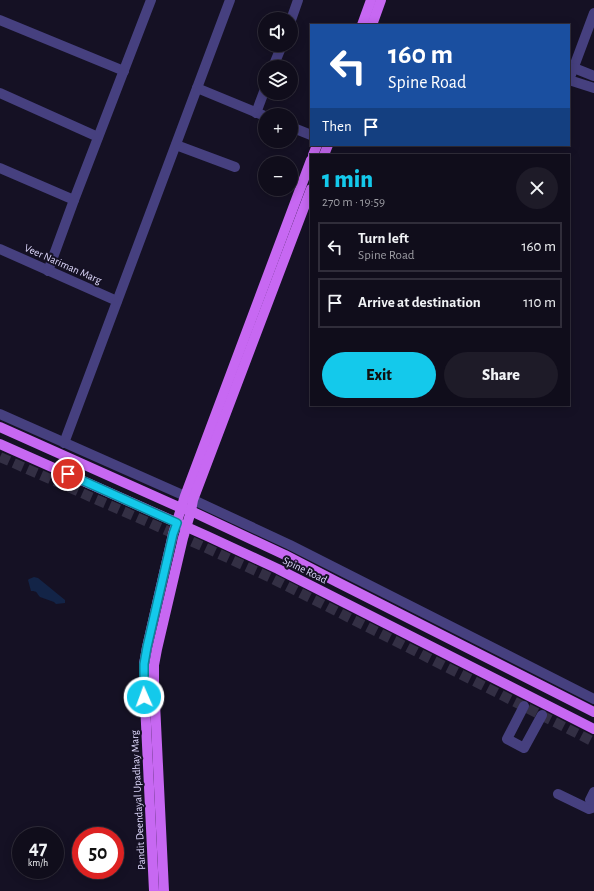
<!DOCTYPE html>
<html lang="en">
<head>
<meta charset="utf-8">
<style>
  body { margin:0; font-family:"Alegreya Sans",sans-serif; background:#1e1b28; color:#f1f3f6; height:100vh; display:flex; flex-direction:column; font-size:15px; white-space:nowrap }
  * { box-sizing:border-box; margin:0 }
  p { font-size:13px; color:#9c9ca3 }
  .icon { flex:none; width:22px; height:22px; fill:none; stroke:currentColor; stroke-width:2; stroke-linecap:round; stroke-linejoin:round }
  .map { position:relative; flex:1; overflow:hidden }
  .side { position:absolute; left:310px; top:154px; width:260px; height:252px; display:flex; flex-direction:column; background:#100d1b; border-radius:0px; box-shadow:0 2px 10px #0003,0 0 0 1px #302d3a }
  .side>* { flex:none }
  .top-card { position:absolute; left:310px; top:24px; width:260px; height:122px; border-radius:0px; box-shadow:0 2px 10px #0003,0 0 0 1px #302d3a; background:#1a4fa0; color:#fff; overflow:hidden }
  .buttons { position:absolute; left:258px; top:12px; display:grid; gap:8px }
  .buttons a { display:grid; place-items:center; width:40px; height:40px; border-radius:50%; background:#100d1b; box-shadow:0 2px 10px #0003,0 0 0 1px #302d3a; font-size:20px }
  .speed { position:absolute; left:12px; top:827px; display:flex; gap:8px; font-size:20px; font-weight:700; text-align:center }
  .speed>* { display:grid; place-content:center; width:52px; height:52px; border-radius:50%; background:#100d1b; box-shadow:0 2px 10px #0003,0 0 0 1px #302d3a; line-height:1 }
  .speed small { font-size:10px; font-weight:400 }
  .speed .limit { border:6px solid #d22; background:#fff; color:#111 }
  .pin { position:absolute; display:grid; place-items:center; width:34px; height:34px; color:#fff; margin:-17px; border:2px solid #fff; border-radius:50%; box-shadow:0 1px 4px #0007 }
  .me { position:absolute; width:44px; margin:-22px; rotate:358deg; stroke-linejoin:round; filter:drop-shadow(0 0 3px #0008) }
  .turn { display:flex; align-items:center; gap:14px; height:84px; padding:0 12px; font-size:18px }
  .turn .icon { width:52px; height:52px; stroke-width:2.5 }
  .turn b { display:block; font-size:28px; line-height:34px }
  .then { display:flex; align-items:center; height:38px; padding:0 12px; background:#0003; gap:8px; font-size:15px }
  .round { display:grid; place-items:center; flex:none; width:42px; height:42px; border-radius:21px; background:#1e1b28 }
  .head { display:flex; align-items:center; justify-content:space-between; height:68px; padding:0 12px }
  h1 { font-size:24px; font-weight:800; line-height:30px; color:#14c9eb }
  .cta { display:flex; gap:8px; margin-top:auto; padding:8px 12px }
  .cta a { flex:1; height:46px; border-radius:24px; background:#14c9eb; color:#111; font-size:16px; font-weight:800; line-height:46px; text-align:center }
  .cta a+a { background:#1e1b28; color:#f1f3f6 }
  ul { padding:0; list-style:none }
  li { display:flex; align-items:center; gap:12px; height:50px; margin:0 8px 6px; padding:0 4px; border:2px solid #302d3a; border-radius:0px }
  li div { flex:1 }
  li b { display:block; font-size:15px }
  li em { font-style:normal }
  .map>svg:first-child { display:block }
</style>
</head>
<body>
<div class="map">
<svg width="594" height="891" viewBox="0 0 594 891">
  <rect width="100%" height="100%" fill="#151124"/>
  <!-- water -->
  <path fill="#132447" d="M34 577 38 578 65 600V603L56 604 54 602 40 597C36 593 38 591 31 591L28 580 29 579Z"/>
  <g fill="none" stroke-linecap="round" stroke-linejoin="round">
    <!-- minor-tunnel -->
    <polyline stroke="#332f44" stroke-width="10" stroke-dasharray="10 5" stroke-linecap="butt" points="0,457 202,546 273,579 594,742"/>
    <!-- minor -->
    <g stroke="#46407f" stroke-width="10">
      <polyline points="594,13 569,80 594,88"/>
      <polyline points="0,20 124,71"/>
      <polyline points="291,20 298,0"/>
      <polyline points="273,67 282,45"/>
      <polyline points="574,68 594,76"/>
      <polyline points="197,88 265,116"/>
      <polyline points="0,93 98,137"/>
      <polyline points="256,113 265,89"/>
      <polyline points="291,127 311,135"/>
      <polyline points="176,145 235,167"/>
      <polyline points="0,168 74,200"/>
      <polyline points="0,249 117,301"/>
      <polyline points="48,271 74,200 151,0"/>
      <polyline points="0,414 185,496 290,545 594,699"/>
      <polyline points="64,443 230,0"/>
      <polyline points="524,706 507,739 524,748 542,715"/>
      <polyline points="558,794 589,809 592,808 594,804"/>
      <polyline points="590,800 594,792"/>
    </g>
    <!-- major -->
    <g stroke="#c768f2" stroke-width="10">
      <polyline points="362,25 371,0"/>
      <polyline points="372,25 381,0"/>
      <polyline points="313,155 317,145"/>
      <polyline points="324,155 328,145"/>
      <polyline points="0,427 181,508 191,511 285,555 337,582 594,712"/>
      <polyline points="0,444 207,536 278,569 594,729"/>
      <polyline points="154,891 144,682 144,664 147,647 173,534 185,496 311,160"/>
      <polyline points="164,891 154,682 154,665 157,649 183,538 191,511 193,500 311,189"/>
    </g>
  </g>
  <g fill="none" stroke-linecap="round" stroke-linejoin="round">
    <!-- route casing -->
    <g stroke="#0d8399" stroke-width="10">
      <polyline id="route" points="68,474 177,523 173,534 147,647 144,664 144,697"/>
    </g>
    <!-- route -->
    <use href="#route" stroke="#14c9eb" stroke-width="7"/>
  </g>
  <g text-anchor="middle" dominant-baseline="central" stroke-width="4" stroke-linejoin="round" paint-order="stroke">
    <!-- street labels -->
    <g font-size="11" fill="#ded8fc" stroke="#151124">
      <text transform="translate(63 264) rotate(24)">Veer Nariman Marg</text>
      <text transform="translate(305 570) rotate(26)">Spine Road</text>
      <text transform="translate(138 800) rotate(-93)">Pandit Deendayal Upadhay Marg</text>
    </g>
  </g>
</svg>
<div class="buttons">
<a><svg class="icon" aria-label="sound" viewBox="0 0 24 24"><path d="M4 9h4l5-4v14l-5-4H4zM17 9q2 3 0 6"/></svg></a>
<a><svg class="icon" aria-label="layers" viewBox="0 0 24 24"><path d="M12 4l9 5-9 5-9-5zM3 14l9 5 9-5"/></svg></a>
<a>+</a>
<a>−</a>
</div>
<div class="speed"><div>47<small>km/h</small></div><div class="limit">50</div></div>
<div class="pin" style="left:68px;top:474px;background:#d93025"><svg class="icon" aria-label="arrive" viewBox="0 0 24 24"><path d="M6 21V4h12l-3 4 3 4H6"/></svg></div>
<svg class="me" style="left:144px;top:697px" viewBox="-20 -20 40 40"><circle r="17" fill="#14c9eb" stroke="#fff" stroke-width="3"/><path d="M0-11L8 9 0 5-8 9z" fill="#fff"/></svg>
<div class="top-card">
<div class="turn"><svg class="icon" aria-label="left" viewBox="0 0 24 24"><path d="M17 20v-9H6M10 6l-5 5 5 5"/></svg><div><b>160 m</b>Spine Road</div></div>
<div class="then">Then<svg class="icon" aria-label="arrive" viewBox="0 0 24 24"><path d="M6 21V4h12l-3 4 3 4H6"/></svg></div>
</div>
<section class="side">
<div class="head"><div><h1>1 min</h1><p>270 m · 19:59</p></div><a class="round"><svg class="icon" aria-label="close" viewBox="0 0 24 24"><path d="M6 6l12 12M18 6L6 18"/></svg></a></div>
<ul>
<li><svg class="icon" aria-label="left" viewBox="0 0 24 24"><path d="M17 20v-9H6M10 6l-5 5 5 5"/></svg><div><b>Turn left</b><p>Spine Road</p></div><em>160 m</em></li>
<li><svg class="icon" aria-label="arrive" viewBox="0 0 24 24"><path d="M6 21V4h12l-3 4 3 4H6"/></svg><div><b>Arrive at destination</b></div><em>110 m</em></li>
</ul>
<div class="cta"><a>Exit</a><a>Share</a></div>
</section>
</div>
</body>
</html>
